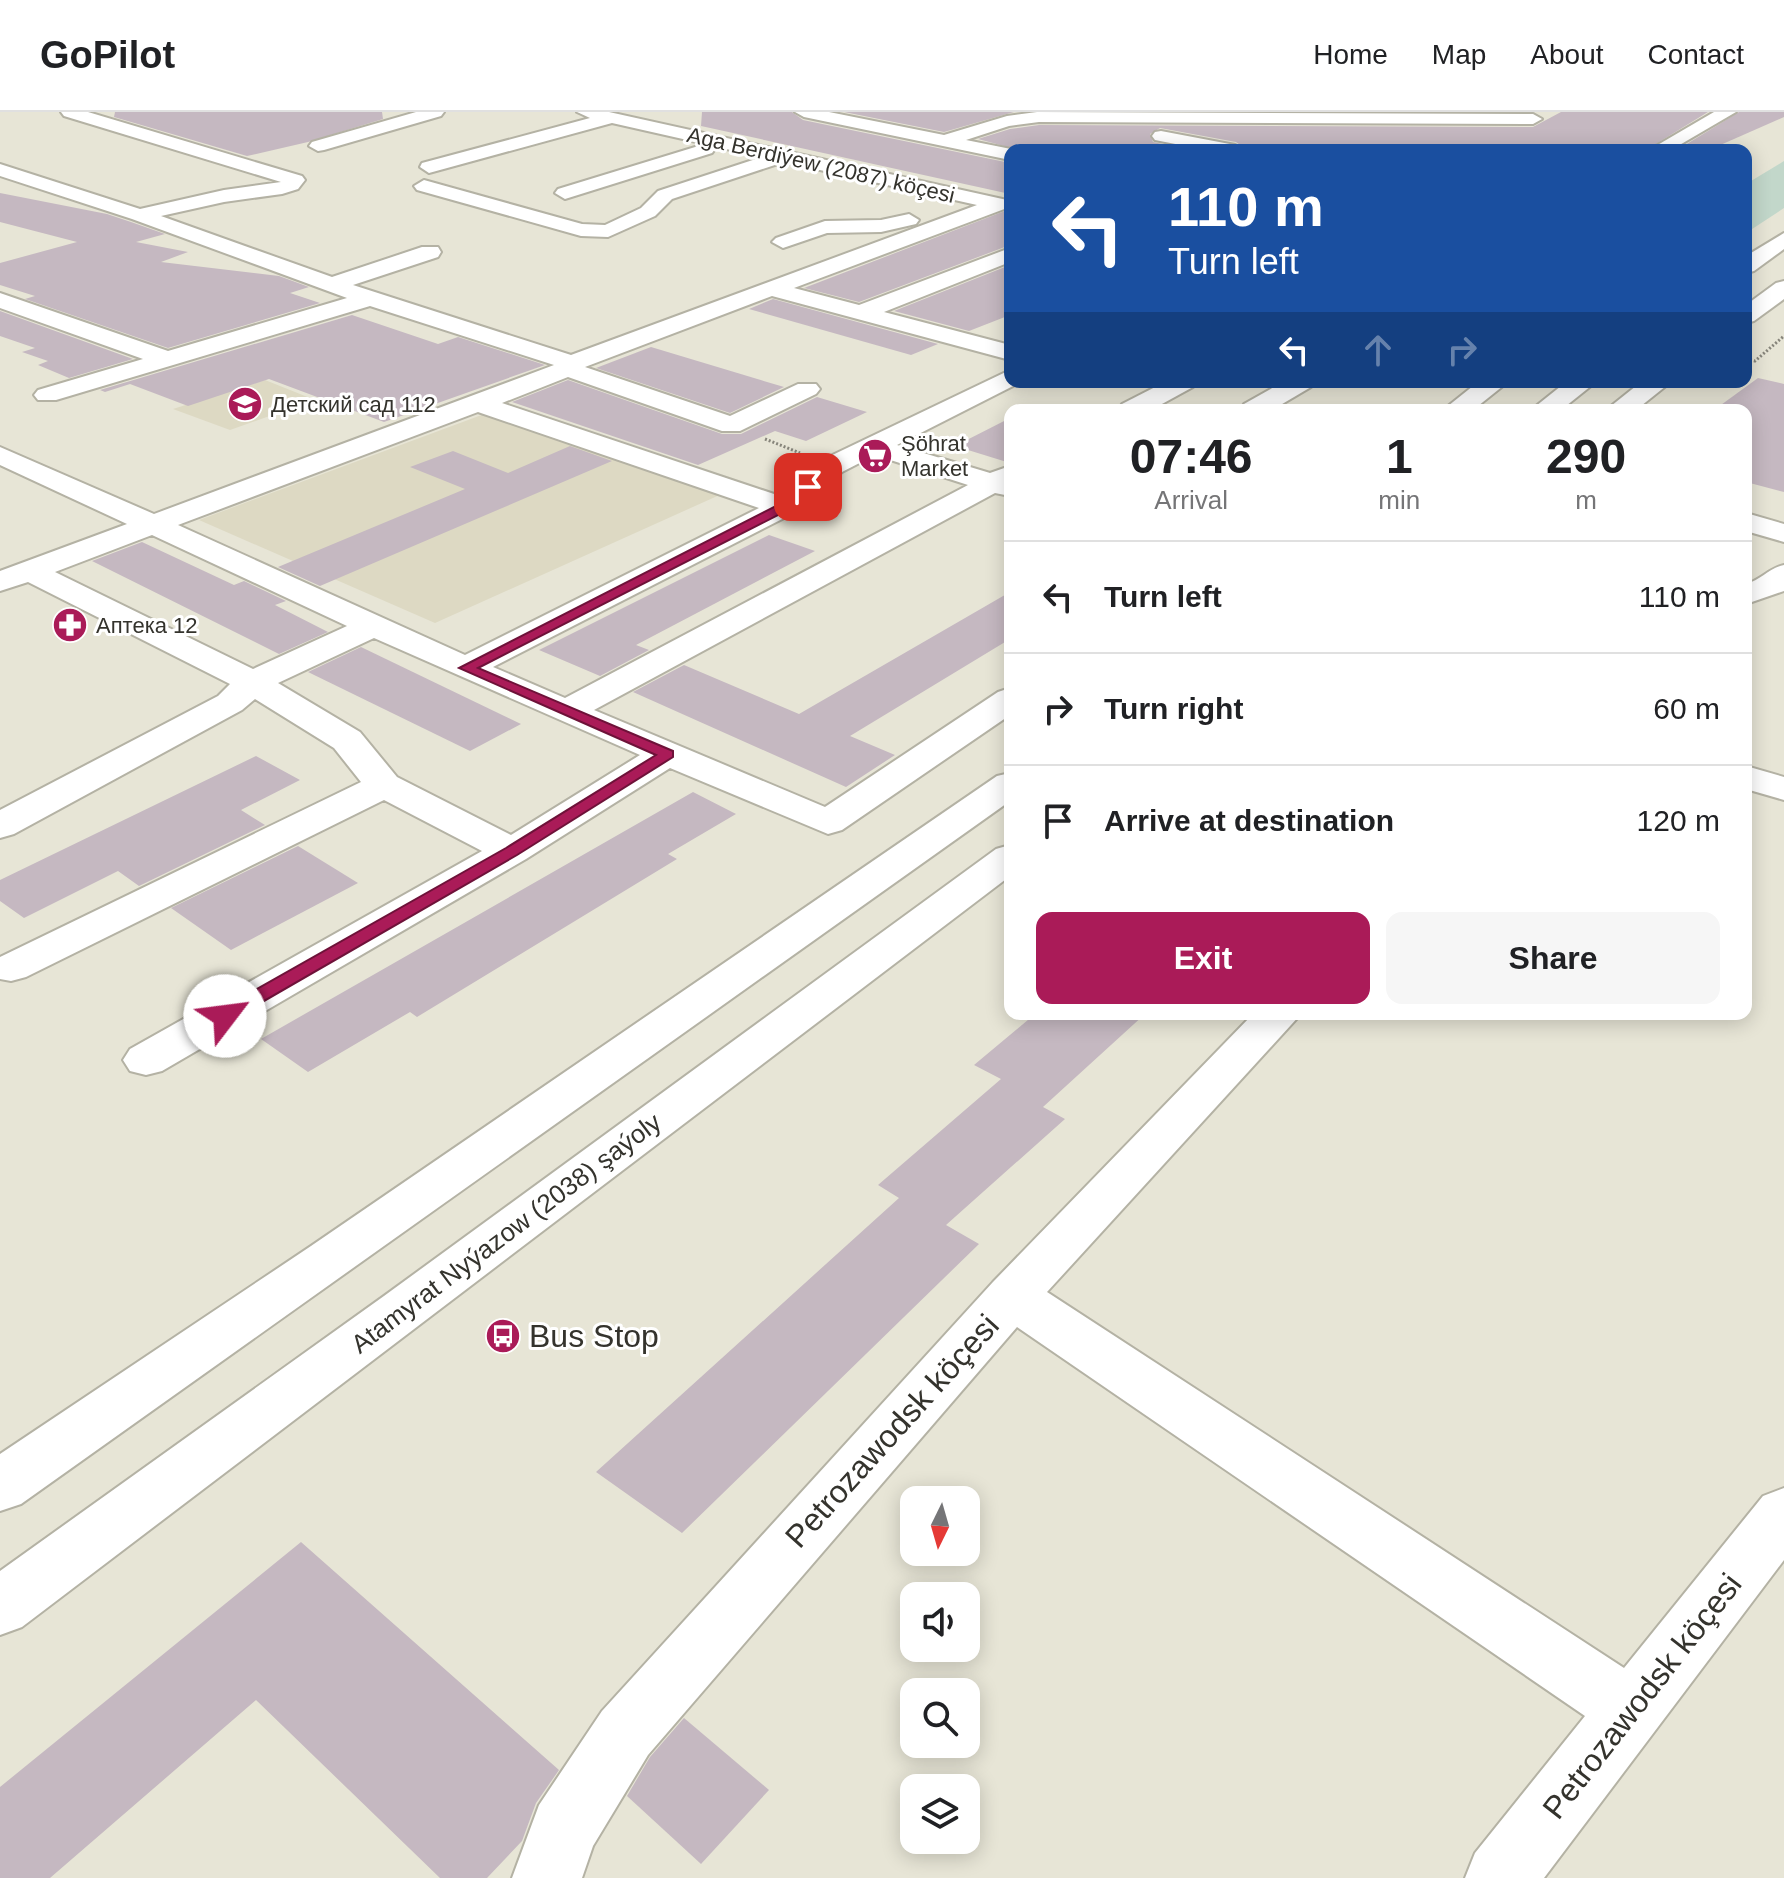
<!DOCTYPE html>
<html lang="en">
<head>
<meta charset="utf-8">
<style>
  body { margin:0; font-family:Helvetica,sans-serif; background:#f6f6f6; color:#202124; height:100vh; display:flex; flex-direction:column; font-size:30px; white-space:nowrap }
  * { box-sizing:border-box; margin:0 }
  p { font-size:26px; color:#757577 }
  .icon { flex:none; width:44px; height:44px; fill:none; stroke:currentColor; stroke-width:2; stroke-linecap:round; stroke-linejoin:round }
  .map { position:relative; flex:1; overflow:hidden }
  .details { position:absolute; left:1004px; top:292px; width:748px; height:616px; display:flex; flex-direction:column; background:#fff; border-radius:16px; box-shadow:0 4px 20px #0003 }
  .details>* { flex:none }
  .top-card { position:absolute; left:1004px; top:32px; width:748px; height:244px; border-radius:16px; box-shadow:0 4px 20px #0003; background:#1a4fa0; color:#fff; overflow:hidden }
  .needle { width:52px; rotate:185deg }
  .controls { position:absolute; left:900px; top:1374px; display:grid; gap:16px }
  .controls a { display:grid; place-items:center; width:80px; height:80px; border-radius:16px; background:#fff; box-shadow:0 4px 20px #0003; font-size:40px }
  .pin { position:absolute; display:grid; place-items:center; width:68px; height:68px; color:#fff; margin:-34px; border-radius:16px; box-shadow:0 4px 12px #0006 }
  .me { position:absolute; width:88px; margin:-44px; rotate:60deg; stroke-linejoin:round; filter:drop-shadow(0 0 6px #0008) }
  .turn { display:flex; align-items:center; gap:28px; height:168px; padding:0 32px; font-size:36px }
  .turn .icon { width:104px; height:104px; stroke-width:2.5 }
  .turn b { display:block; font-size:56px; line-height:68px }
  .lanes { display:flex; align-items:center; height:76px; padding:0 32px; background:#0003; justify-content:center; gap:40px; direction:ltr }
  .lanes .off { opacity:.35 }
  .eta { display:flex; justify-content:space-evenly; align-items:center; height:136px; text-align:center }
  .eta b { font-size:48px; font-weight:800; line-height:56px }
  .action { display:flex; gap:16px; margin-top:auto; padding:16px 32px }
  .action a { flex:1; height:92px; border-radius:16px; background:#aa1b58; color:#fff; font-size:32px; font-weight:800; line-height:92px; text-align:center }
  .action a+a { background:#f6f6f6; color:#202124 }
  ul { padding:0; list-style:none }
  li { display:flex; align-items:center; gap:24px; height:112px; padding:0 32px; border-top:2px solid #e0e0e0 }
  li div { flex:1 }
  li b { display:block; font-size:30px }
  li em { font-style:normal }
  header { display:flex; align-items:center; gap:48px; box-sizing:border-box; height:112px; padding:0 40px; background:#fff; border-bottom:2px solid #e0e0e0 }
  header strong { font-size:38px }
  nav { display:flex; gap:44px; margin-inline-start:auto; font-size:28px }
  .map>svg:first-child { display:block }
</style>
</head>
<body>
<header>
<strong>GoPilot</strong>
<nav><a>Home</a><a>Map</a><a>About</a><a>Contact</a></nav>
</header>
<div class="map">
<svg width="1784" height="1766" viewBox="0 0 1784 1766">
  <rect width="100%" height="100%" fill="#e7e5d6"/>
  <!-- built -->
  <g fill="#ddd9c3">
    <polygon points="265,268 315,288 230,318 173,297"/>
    <polygon points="495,298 724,381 435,511 199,408"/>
  </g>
  <!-- green -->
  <polygon fill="#c2d7ca" points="1784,49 1784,96 1746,121 1746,72"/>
  <!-- building -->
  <g fill="#c5b8c1">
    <polygon points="115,0 382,0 383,7 308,30 247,44 114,5"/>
    <polygon points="702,0 792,0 803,8 1010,51 1010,82 701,14"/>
    <polygon points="844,0 1014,0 944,20"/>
    <polygon points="1561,0 1708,0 1646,38 1247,38 1236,30 1160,16 1150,22 1153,30 1190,38 1019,38 978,27 1010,17 1039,13 1533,15"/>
    <polygon points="1739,0 1784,0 1784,5 1709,38 1677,38"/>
    <polygon points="0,81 107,102 131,110 165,122 136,130 188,140 161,150 279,164 309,175 290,181 320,191 168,236 25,187 35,184 0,173 0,151 77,130 0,110"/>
    <polygon points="1010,97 1010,133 859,190 804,176"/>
    <polygon points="1010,153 1010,203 969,219 894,199"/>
    <polygon points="773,187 938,232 911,243 749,197"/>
    <polygon points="0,199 133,247 69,266 38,253 48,249 22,240 35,236 0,224"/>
    <polygon points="352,203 438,232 458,225 545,253 384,310 269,267 188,294 130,272 105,280 100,278"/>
    <polygon points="651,235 784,275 730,301 596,256"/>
    <polygon points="1758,266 1784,272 1784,380 1746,370 1746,298 1714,298"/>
    <polygon points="568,268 722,322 741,322 817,285 867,300 806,329 775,319 698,353 512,290"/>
    <polygon points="1010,306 1010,351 955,334"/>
    <polygon points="570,334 612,349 320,474 278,455 465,377 410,355 453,339 508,361"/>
    <polygon points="769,423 815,439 636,533 649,538 600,564 539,538"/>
    <polygon points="142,430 234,473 244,469 286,489 275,493 328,520 279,542 92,449"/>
    <polygon points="1010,480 1010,527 850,624 895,643 846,675 633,580 684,553 799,602"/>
    <polygon points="361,535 521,612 470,639 308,560"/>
    <polygon points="256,644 300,668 241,698 265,713 139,774 118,759 24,806 0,789 0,768"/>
    <polygon points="693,680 736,702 668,742 677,747 417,905 410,900 308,960 261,927"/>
    <polygon points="298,734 358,771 231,838 171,796"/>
    <polygon points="1035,902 1145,902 1043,995 1065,1007 946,1113 979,1132 682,1421 596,1360 899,1086 878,1073 1001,967 974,953"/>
    <polygon points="301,1430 559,1658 536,1691 522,1729 487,1766 440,1766 256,1588 50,1766 0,1766 0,1675"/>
    <polygon points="684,1606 769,1678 701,1752 627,1684 650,1645"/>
  </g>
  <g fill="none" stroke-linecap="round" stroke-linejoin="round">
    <!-- minor casing -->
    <g stroke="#b4b2a4" stroke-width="4">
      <g id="minor">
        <path d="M61 0H88L302 64 305 68 298 77 282 82 224 90 161 104 332 165 422 135H438L441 140 438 145 353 173 571 243 977 93 784 50 672 87 655 104 608 125 581 124 417 78 414 74 424 68 582 112 605 113 641 96 658 79 762 45 713 34 715 37 712 41 565 87 555 81 558 77 705 32 612 11 429 61 420 55 422 51 590 6 577 0H609L1007 88 1010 92 1007 96 794 176 859 193 1010 136V150L884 200 1010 233V248L772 184 585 255 730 304 798 272H816L820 277 816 282 740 319H722L568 265 502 291 780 384 822 348 1010 258V270L1019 271 897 333 990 361 1010 354V384L995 381 594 598 825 695 998 580 1010 576V603L842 718 828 722 670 656 526 747 162 959 146 963 130 959 123 948 130 937 482 739 384 688 26 865 11 869 0 867V845L361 670 334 636 255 587 242 598 14 722 0 726V698L218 584 230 572 28 470 0 479V459L127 412 0 353V335L154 402 554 253 370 194 56 288H38L34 283 38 278 143 247 0 196V181L168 239 347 186 132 107 0 64V52L140 97 224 78 281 70 64 4ZM478 300 759 396 465 543 178 413ZM875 343 968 373 565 586 493 555 794 401 842 360ZM152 423 347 514 253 557 55 460ZM374 526 640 643 511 723 397 665 360 620 278 571Z"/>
        <polygon points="416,0 444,0 441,4 324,38 318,39 309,34 312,30"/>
        <polygon points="795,0 829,0 944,23 1007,4 1037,0 1533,2 1542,7 1533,12 1039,10 1009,14 966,28 1016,38 1010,38 1010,48 804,5"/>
        <polygon points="1714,0 1736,0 1671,38 1649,38"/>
        <polygon points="1161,19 1235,33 1244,38 1206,38 1155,28 1152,24 1155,20"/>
        <polygon points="909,102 919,108 916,112 881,120 827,121 783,136 772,130 776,126 825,109 881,108"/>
        <polygon points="1165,270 1197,270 1193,275 1151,298 1118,298 1122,292"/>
        <polygon points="1283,270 1315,270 1311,275 1272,298 1240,298 1244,292"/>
        <polygon points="1478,270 1508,270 1473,298 1443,298"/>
        <polygon points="1746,401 1784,412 1784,430 1746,419"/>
        <path d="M1784 453V479L1746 492V472C1761 468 1769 456 1784 453Z"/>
        <polygon points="1746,654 1784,665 1784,688 1746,677"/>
        <polygon points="1253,902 1301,902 1047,1180 1624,1556 1763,1384 1784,1376 1784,1448 1544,1766 1465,1766 1475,1741 1585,1604 1017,1215 648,1643 593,1734 582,1766 512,1766 539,1693 602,1599 993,1170"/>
      </g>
    </g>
    <!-- major casing -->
    <g stroke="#b4b2a4" stroke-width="4">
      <g id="major">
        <polygon points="1784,121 1784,137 1754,159 1746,161 1746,144"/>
        <polygon points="1784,169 1784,187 1754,209 1746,211 1746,193 1776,171"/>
        <polygon points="1566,270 1596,270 1561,298 1531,298"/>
        <polygon points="1641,270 1671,270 1636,298 1606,298"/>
        <polygon points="1010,661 1010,689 21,1392 0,1399 0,1342 311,1134 997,664"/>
        <polygon points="1010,733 1010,764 22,1515 0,1523 0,1459 384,1184 996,737"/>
      </g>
    </g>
    <!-- path -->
    <g stroke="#87857b" stroke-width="3" stroke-dasharray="2 2" stroke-linecap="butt">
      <polyline points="1746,247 1755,249 1784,224"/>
      <polyline points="765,327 800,341"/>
    </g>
    <!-- minor -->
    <use href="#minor" fill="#fff" fill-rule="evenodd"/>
    <!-- major -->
    <use href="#major" fill="#fff" fill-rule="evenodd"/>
  </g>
  <!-- route -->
  <polygon fill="#aa1b58" stroke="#6e1239" stroke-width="2" points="808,371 814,375 812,377 788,398 478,556 673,639 673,645 517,743 231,908 218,908 215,904 218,899 506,736 656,643 459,556 780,392"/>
  <!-- icons -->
  <defs>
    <g id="school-disc" transform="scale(1.8)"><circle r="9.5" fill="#aa1b58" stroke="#fff"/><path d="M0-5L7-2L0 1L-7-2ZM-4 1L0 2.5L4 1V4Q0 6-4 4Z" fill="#fff"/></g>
    <g id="supermarket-disc" transform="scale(1.8)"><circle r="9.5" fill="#aa1b58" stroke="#fff"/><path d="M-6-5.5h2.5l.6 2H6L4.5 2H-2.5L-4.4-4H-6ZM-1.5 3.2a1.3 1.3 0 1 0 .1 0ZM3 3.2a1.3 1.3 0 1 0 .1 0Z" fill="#fff"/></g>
    <g id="pharmacy-disc" transform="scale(1.8)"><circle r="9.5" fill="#aa1b58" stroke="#fff"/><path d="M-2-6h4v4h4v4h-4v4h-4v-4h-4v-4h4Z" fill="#fff"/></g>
    <g id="bus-disc" transform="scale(1.8)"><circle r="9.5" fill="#aa1b58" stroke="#fff"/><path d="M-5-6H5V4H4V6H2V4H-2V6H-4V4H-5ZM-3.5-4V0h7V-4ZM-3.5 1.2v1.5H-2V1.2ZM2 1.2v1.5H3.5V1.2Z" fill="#fff"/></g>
  </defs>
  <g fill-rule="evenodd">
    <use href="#school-disc" x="245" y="292"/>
    <use href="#supermarket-disc" x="875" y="344"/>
    <use href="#pharmacy-disc" x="70" y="513"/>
    <use href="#bus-disc" x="503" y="1224"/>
  </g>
  <g text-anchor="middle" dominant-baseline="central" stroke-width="6" stroke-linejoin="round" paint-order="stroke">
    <!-- far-street labels -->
    <g font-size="22" fill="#34332d" stroke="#fff">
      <text transform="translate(821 53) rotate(13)">Aga Berdiýew (2087) köçesi</text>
    </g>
    <!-- far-poi labels -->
    <g font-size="22" fill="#34332d" stroke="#fff" text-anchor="start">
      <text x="271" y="292">Детский сад 112</text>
      <text x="901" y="331">Şöhrat<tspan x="901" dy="25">Market</tspan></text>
      <text x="96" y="513">Аптека 12</text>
    </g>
    <!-- street labels -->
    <g font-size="26" fill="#34332d" stroke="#fff">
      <text transform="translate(506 1121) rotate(-37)">Atamyrat Nyýazow (2038) şaýoly</text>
    </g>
    <!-- near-poi labels -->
    <g font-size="32" fill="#34332d" stroke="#fff" text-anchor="start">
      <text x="529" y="1224">Bus Stop</text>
    </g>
    <!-- near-street labels -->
    <g font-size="32" fill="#34332d" stroke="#fff">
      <text transform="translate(892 1319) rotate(-48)">Petrozawodsk köçesi</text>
      <text transform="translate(1642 1584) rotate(-52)">Petrozawodsk köçesi</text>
    </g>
  </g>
</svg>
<div class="controls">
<a><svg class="needle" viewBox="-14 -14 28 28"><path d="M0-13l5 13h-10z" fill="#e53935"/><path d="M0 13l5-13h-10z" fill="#757577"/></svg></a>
<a><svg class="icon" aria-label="sound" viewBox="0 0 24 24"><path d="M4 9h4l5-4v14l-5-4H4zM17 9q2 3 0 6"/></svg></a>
<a><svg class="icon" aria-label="search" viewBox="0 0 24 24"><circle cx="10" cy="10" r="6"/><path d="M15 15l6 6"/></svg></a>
<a><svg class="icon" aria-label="layers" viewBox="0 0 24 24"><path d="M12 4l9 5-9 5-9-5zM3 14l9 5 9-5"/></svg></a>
</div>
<div class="pin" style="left:808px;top:375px;background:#d93025"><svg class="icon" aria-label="arrive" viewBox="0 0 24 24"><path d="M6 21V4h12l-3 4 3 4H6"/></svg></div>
<svg class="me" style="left:225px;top:904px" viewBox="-20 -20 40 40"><circle r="19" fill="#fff"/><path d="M0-13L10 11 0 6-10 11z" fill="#aa1b58"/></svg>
<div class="top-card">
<div class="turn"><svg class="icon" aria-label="left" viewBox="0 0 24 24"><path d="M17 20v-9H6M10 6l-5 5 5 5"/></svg><div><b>110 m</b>Turn left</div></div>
<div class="lanes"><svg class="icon" aria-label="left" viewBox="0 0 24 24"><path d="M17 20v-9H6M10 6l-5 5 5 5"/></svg><svg class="icon off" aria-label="ahead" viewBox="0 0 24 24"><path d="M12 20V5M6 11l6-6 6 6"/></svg><svg class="icon off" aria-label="right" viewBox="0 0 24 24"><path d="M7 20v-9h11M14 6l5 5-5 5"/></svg></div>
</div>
<section class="details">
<div class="eta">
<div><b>07:46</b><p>Arrival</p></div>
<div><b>1</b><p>min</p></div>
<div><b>290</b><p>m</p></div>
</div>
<ul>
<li><svg class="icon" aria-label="left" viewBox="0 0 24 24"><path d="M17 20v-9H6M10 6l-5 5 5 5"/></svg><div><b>Turn left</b></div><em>110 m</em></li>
<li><svg class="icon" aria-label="right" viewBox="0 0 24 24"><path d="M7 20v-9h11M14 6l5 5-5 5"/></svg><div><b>Turn right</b></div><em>60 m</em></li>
<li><svg class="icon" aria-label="arrive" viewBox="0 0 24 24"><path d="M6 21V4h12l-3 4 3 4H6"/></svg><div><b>Arrive at destination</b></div><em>120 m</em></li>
</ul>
<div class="action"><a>Exit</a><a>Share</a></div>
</section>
</div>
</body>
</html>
